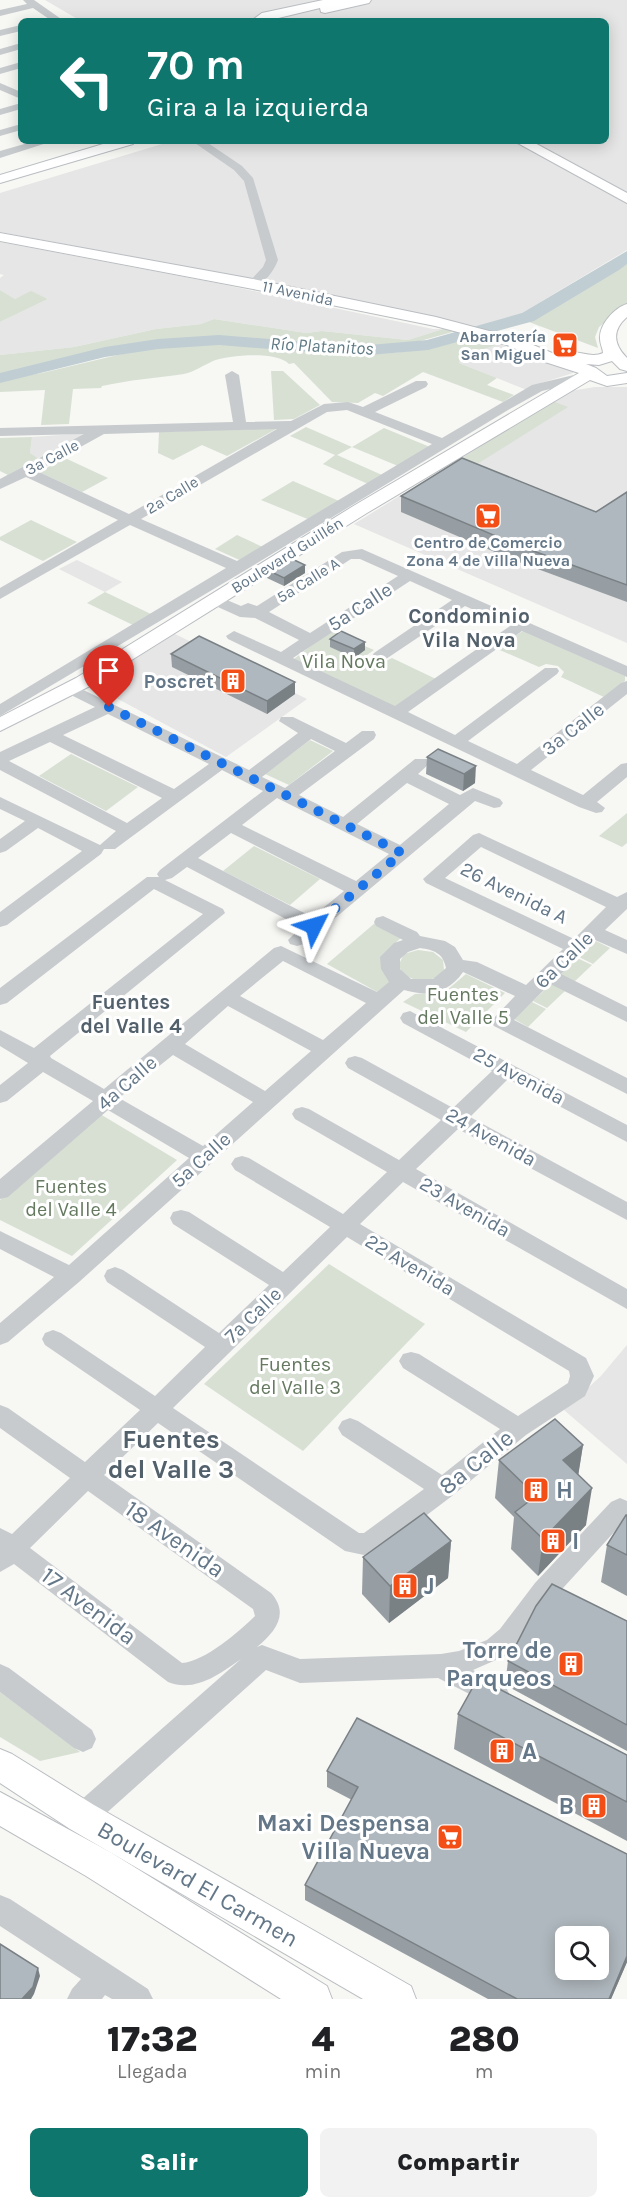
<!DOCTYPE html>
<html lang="es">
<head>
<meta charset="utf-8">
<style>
  body { margin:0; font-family:Karla,sans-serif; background:#f2f2f2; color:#202124; height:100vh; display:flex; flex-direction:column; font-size:22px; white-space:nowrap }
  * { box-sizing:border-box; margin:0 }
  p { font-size:20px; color:#757577 }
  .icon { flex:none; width:33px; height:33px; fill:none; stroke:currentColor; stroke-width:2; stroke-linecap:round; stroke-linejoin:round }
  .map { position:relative; height:1999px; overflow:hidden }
  .panel { display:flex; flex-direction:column; background:#fff; flex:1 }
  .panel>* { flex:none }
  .banner { position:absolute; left:18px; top:18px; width:591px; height:126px; border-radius:9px; box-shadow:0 3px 15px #0003; background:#0f766e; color:#fff; overflow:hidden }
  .tools { position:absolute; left:555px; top:1926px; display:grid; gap:12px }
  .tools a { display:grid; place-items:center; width:54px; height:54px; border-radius:9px; background:#fff; box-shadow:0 3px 15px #0003; font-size:30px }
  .pin { position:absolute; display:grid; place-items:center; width:51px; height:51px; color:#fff; margin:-62px -26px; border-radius:50% 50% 50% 0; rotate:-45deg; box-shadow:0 0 6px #0007 }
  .pin .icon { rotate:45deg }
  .me { position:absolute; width:66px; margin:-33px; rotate:50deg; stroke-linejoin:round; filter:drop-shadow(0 0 4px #0008) }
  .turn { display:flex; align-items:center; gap:21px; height:126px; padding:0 30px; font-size:27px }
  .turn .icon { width:78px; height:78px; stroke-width:2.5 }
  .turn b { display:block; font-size:42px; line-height:51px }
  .eta { display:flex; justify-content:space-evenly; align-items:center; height:102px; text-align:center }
  .eta b { font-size:36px; font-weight:800; line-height:42px }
  .primary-button { display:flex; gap:12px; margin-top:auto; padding:12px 30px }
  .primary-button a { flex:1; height:69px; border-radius:9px; background:#0f766e; color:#fff; font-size:24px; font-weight:800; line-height:69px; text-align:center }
  .primary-button a+a { background:#f2f2f2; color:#202124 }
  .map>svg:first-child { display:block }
</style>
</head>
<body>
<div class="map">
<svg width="627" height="1999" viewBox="0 0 627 1999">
  <rect width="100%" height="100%" fill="#f7f7f4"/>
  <!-- built -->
  <g fill="#e5e6e5">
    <polygon points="45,0 627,0 627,250 517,316 519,318 477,329 267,282 0,232 0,193 172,141 606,141 606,21 81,21"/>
    <polygon points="0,242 221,284 433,329 443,329 408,340 322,331 306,333 214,319 201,324 156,329 74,347 0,355 0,322 48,299 31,292 15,299 0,290 0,278 4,275 0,274"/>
    <polygon points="500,344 521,354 573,371 573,373 535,385 527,390 459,363 462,356"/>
    <polygon points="595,387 627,387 627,643 354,524 570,391"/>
    <polygon points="89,433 38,458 30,453 32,437"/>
    <polygon points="77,560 122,582 105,592 59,569"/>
    <polygon points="175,634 307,699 226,757 92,685"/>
    <polygon points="627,1345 627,1464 564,1410 601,1376"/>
  </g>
  <!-- green -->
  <g fill="#d8e0d4">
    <polygon points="627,261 627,304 599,327 595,337 598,348 529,322"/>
    <polygon points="0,290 15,299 31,291 48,299 0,322"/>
    <polygon points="214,319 306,333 322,331 408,340 443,329 456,331 420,341 359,348 219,338 159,341 100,352 0,374 0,355 74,347 156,329 201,324"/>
    <path d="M471 336 500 344 462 356 459 363 497 378 487 385 514 395 503 402 423 372 383 396 375 393 358 403 332 402 294 363 289 364C277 351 229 355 213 361 204 365 194 372 184 374 156 378 129 380 102 386L101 388 73 389 69 424 41 425 45 390 0 392V380L42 373 151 347 236 343 359 354 392 353 417 350Z"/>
    <polygon points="271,371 283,371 320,405 294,419 274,420"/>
    <polygon points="552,401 568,407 474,466 461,459"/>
    <polygon points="306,427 352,447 384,428 430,447 398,466 352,447 337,455 382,475 368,484 323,464 335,455 290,436"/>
    <polygon points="278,428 227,456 202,445 173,460 158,453 159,432"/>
    <polygon points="32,437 30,453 38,458 8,475 0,471 0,438"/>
    <polygon points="65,458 108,478 82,492 39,472"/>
    <polygon points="293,481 339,501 310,520 261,500"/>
    <polygon points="31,520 77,542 43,561 0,540 0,537"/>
    <polygon points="237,535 265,548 244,562 215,549"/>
    <polygon points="105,592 153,615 135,626 87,603"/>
    <polygon points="330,631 374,650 367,655 371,661 382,663 392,658 436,679 396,706 391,706 294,659"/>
    <polygon points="523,631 625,676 625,681 604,697 561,677 564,672 558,666 546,664 539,667 495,648"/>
    <polygon points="310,740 333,751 289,785 265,774"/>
    <polygon points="71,754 138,787 106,811 39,776"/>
    <polygon points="627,813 627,843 622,847 599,836"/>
    <polygon points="254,846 320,879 290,905 223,871"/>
    <polygon points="375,923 402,937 393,945 392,982 379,993 327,964"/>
    <polygon points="596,941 610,948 593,964 579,957"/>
    <path d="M418 950 433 952 443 960 444 970 436 978C423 982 401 981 399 964L404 954Z"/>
    <polygon points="577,958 592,965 574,982 560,975"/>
    <polygon points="466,974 505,993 466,1032 403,1002 415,994 446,991"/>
    <polygon points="551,984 565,991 547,1008 533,1001"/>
    <polygon points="532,1002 546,1009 528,1027 514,1019"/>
    <polygon points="100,1114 177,1160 72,1256 0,1220 0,1200"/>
    <polygon points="329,1264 425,1324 303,1451 204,1384"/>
    <polygon points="0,1692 80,1752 40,1761 0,1737"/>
  </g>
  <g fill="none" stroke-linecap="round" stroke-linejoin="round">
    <!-- river -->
    <polygon fill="#c0cdd2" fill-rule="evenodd" points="627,251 627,264 619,270 534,321 428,350 358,356 219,345 158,349 105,357 0,383 0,373 105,347 158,339 219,335 358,346 427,340 522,313"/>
    <!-- major casing -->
    <g stroke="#babec2" stroke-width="2">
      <g id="major">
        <polygon points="323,0 371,0 369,3 325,13 321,12 320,8 266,21 251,21 262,13"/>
        <polygon points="113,141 135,141 133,144 0,183 0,175"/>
        <polygon points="514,141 531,141 627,193 627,203"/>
        <path d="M0 233 253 279 436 317 519 339 564 358 565 353C578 349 590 359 603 353 603 349 600 344 600 339 599 325 614 308 627 304V317C612 330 613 344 627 358V371L620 369 612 361 599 365 586 364 596 368 607 376 627 373V383L607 386 590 380 367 513 90 686 0 731V717L76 678 355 505 579 373 545 362 507 345 435 326 253 289 0 241Z"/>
        <polygon points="0,1749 12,1754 94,1805 411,1986 416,1999 363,1999 70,1829 0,1783"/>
        <polygon points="0,1792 110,1852 327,1986 332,1999 281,1999 86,1876 0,1826"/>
      </g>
    </g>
    <!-- minor -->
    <g fill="#c7cbce" fill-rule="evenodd">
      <polygon points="23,0 34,0 64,21 52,21 33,8 0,16 0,10 27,4"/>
      <polygon points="21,25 21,31 0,36 0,30"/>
      <polygon points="21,43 21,49 0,55 0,49"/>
      <polygon points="21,62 21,68 0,74 0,68"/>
      <polygon points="0,83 21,92 21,99 0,90"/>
      <polygon points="21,103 21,109 0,115 0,109"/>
      <polygon points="21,124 21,130 0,136 0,130"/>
      <polygon points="35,141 53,141 0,158 0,151"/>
      <path d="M192 141H205L242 166 253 178 278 260C274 271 264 284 253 288L247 284 263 267 266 260 244 181 234 170Z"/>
      <path d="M232 371 239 375 246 422 291 421 324 404 348 402 363 407 416 381H426L428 384 426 387 375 412 442 438 532 385 578 374 585 378 583 381 542 391 508 410 244 571 0 716V704L226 568 130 525 0 599V588L118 520 26 477 0 489V479L84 434 0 436V428L233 422 225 375ZM347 410 432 444 237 561 141 519 327 412ZM277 429 129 514 37 471 104 434Z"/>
      <path d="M362 549 627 666V677L522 631 408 712 455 735 545 668H557L559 671 557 674 468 741 517 764 621 683 627 681V694L531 770 583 795 621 764 627 763V777L597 802 605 808 602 812 596 813 579 807 228 639 226 636 234 631 281 652 299 640 255 618 240 617 209 603 207 600 215 595 241 606 248 603 257 606 342 552ZM351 559H360L398 576 310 633 269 612ZM410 581 452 600 374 653 372 656 374 659H386L465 606 510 626 395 706 293 658Z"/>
      <path d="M71 684 249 770 298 733 279 721 281 717H293L346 743 362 731H374L376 735 374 739 299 795 343 817 415 759H427L430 763 418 774 460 795 473 788 500 799 503 803 500 807 494 808 475 801 304 944 297 946 290 944 288 940 301 927 187 867 172 878 165 880 223 909 225 913 50 1056 51 1058 104 1089 274 948 281 946 377 992 389 982 381 969 380 957 394 943 403 940 376 926 374 922 376 918 383 916 417 932 420 936 445 941 455 947 463 960 477 962 526 985 563 949 426 883 423 879 473 835 479 833 617 897 627 892V909L605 930 627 940V954L595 940 561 974 627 1007V1022L550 984 514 1020 627 1078V1094L494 1026 491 1021 515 996 463 972C449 993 427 997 404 990L79 1282 8 1342 0 1345V1323L54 1277 0 1249V1231L69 1265 189 1158 108 1110 8 1197 0 1199V1179L93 1101 43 1072 7 1101 0 1103V1085L28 1063 0 1046V1030L34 1048 203 914 154 889 7 1003 0 1005V988L147 877H159L157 874 160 870 263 791 222 770 115 849H104L101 854 7 925 0 927V912L82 851 38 828 6 851 0 853V839L25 821 0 809V797L100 845 116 831 0 770V752L95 707 65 692 63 689ZM108 714 209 764 174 789 63 735ZM311 739 335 751 285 788 262 777ZM50 742 162 798 127 823 9 761ZM407 783 449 804 400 845 357 824ZM277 798 389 854 356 881 242 825ZM231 833 344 891 312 917 198 858ZM481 847 606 907 574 939 445 878ZM420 948C434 950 443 953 446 968L433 979H411L400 969V959L408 952ZM283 961 366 1003 323 1040 240 996ZM228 1006 311 1051 265 1091 185 1044ZM173 1055 253 1102 203 1146 119 1098Z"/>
      <path d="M410 1011 627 1125V1142L508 1079 470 1117 627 1202V1220L458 1129 416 1169 627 1289V1309L403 1182 360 1224 586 1358 594 1376 585 1396 526 1435 452 1496 382 1549 364 1555 345 1551 158 1423 104 1475 271 1593C290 1614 275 1632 257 1647L262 1645 300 1659 441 1654 459 1651 487 1640 500 1629 535 1583 611 1502 620 1498 627 1501V1518L553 1599 518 1645 505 1656 473 1670 506 1687 510 1696 506 1705 497 1708 438 1678 300 1683 266 1670 92 1826 82 1830 72 1826 68 1817 72 1808 241 1659C220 1674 195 1693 168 1682L14 1564 0 1572V1528L12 1534 70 1478 0 1428V1405L8 1408 85 1462 140 1410 45 1345 42 1339 45 1333 53 1330 61 1333 155 1396 205 1347 107 1282 104 1276 107 1270 115 1267 123 1270 219 1333 269 1285 173 1224 170 1218 173 1212 181 1210 189 1212 283 1272 330 1227 235 1170 231 1164 235 1158 242 1156 249 1158 343 1214 387 1172 295 1119 292 1114 295 1109 302 1107 309 1109 399 1160 441 1120 348 1068 345 1063 348 1058 355 1056 362 1058 453 1108 492 1071 403 1023 400 1018 403 1013ZM347 1237 569 1371 570 1376 568 1383 518 1416 419 1354 411 1352 403 1354 399 1361 403 1368 500 1429 442 1475 358 1421 350 1418 342 1421 338 1428 342 1435 424 1489 364 1533H359L173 1408ZM88 1491 253 1609 255 1616C240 1631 204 1662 182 1663L30 1548Z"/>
      <polygon points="0,1664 9,1668 92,1730 96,1739 92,1748 83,1752 74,1748 0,1692"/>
      <polygon points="0,1895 10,1899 148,1989 153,1999 112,1999 105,1995 102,1999 67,1999 72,1989 81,1979 0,1926"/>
    </g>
    <!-- major -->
    <use href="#major" fill="#fff" fill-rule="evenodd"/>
  </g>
  <!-- wall -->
  <g fill="#969ea3">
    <polygon points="627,492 627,602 516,561 401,512 401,496 596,512"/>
    <polygon points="267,570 305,573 284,586 267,578"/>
    <polygon points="330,639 365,650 354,658 330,647"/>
    <polygon points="171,654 295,694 267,714 172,667"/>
    <polygon points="438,749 475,783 463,791 426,774 427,757"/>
    <polygon points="583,1445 578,1475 586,1525 538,1576 511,1549 514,1517 495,1498 499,1460"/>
    <polygon points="627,1515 627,1596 601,1582 607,1545"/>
    <polygon points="451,1541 448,1578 389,1623 362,1594 363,1557"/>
    <polygon points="627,1621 627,1751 505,1685 508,1661"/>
    <polygon points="458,1714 627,1755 627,1841 454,1749"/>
    <polygon points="327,1771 627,1854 627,1962 611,1999 488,1999 305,1900 305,1885 352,1800 327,1787"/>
  </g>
  <!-- shaded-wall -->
  <g fill="#7a8185">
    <polygon points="305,565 305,573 284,586 284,578"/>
    <polygon points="365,642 365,650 354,658 354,649"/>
    <polygon points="295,682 295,694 267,714 267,701"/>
    <polygon points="476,766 475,783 463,791 464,774"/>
    <polygon points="583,1445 577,1483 563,1460"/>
    <polygon points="592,1488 586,1525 538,1576 543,1539"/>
    <polygon points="451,1541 448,1578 389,1623 390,1586"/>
    <polygon points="627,1956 627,1962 611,1999 609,1999"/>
    <polygon points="38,1968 40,1976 34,1994 31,1999 22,1999"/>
  </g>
  <!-- building -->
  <g fill="#afb8be" stroke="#7a8185" stroke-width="1.5" fill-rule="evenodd">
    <polygon points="462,458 596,512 627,492 627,585 517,545 401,496"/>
    <polygon points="288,557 305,565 284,578 267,570"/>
    <polygon points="341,631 365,642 354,649 330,639"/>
    <polygon points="199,636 295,682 267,701 171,654"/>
    <polygon points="438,749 476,766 464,774 427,757"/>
    <polygon points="555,1419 583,1445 563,1460 592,1488 543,1539 515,1512 536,1496 499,1460"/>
    <polygon points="424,1513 451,1541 390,1586 363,1557"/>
    <polygon points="626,1515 627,1515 627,1555 607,1545"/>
    <polygon points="552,1584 627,1621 627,1725 508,1661 536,1606"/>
    <polygon points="478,1678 627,1755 627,1802 458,1714"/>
    <path d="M357 1718 627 1854V1956L609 1999H517L305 1885 358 1787 327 1771ZM566 1936H598V1970H566Z"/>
    <polygon points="0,1944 38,1968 33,1987 22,1999 0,1999"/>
  </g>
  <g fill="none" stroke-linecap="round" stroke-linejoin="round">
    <!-- route -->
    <polyline stroke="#1a73e8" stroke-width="10" stroke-dasharray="0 18" points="109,707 402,853 314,926"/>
  </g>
  <!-- icons -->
  <defs>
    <g id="supermarket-square" transform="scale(1.35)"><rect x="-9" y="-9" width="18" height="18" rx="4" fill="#f44e17" stroke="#fff"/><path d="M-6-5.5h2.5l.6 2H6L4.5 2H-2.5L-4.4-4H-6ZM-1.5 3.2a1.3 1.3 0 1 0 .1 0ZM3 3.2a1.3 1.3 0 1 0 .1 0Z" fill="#fff"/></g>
    <g id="building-square" transform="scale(1.35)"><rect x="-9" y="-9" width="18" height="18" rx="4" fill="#f44e17" stroke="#fff"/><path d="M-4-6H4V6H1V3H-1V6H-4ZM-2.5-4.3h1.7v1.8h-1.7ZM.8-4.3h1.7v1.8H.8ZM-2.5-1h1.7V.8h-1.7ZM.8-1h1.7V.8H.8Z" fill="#fff"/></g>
  </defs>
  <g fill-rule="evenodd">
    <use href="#supermarket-square" x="565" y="345"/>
    <use href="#supermarket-square" x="488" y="516"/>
    <use href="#building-square" x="233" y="681"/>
    <use href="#building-square" x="536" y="1490"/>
    <use href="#building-square" x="553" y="1541"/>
    <use href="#building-square" x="405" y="1586"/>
    <use href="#building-square" x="571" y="1664"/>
    <use href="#building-square" x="502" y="1751"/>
    <use href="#building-square" x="594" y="1806"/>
    <use href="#supermarket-square" x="450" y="1837"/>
  </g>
  <g text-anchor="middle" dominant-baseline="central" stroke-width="6" stroke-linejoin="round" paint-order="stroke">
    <!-- far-street labels -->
    <g font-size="16" fill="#637788" stroke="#fff">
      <text transform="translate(298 293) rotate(12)">11 Avenida</text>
      <text transform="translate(52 457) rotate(-28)">3a Calle</text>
      <text transform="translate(172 495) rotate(-31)">2a Calle</text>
      <text transform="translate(287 555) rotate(-32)">Boulevard Guillén</text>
      <text transform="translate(308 580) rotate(-32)">5a Calle A</text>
    </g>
    <!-- far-poi labels -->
    <g font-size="16" font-weight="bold" fill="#637788" stroke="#fff" text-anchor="end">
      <text x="546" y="336">Abarrotería<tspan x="546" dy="18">San Miguel</tspan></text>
      <text x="488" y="542" text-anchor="middle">Centro de Comercio<tspan x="488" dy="18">Zona 4 de Villa Nueva</tspan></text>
    </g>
    <!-- far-water labels -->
    <g font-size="18" font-style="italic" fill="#5f7a84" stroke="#fff">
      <text transform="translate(322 346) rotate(3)">Río Platanitos</text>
    </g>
    <!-- street labels -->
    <g font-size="20" fill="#637788" stroke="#fff">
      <text transform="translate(360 607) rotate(-33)">5a Calle</text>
      <text transform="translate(573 729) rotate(-38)">3a Calle</text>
      <text transform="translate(514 893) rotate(26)">26 Avenida A</text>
      <text transform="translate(564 960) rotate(-44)">6a Calle</text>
      <text transform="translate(519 1076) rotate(28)">25 Avenida</text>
      <text transform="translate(127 1083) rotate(-41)">4a Calle</text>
      <text transform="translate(491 1137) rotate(29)">24 Avenida</text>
      <text transform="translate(201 1160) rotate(-42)">5a Calle</text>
      <text transform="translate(465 1207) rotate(30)">23 Avenida</text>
      <text transform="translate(410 1265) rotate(31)">22 Avenida</text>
      <text transform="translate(253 1315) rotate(-44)">7a Calle</text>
    </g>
    <!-- park labels -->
    <g font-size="20" fill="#64795f" stroke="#fff">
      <text x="344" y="661">Vila Nova</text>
      <text x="463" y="994">Fuentes<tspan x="463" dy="23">del Valle 5</tspan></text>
      <text x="71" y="1186">Fuentes<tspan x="71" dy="23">del Valle 4</tspan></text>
      <text x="295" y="1364">Fuentes<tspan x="295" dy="23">del Valle 3</tspan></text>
    </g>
    <!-- poi labels -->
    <g font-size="20" font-weight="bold" fill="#637788" stroke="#fff" text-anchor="end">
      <text x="214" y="681">Poscret</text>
    </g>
    <!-- neighbourhood labels -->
    <g font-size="21" font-weight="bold" fill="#52606c" stroke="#fff">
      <text x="469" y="616">Condominio<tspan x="469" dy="24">Vila Nova</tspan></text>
      <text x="131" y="1002">Fuentes<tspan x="131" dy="24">del Valle 4</tspan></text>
    </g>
    <!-- near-street labels -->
    <g font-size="24" fill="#637788" stroke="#fff">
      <text transform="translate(476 1462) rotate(-39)">8a Calle</text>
      <text transform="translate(175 1539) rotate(35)">18 Avenida</text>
      <text transform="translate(89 1606) rotate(37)">17 Avenida</text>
      <text transform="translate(198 1884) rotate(30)">Boulevard El Carmen</text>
    </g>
    <!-- near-poi labels -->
    <g font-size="24" font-weight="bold" fill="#637788" stroke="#fff" text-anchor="start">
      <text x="556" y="1490">H</text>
      <text x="572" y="1541">I</text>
      <text x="424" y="1586">J</text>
      <text x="552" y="1650" text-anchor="end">Torre de<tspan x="552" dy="28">Parqueos</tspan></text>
      <text x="522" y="1751">A</text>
      <text x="574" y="1806" text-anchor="end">B</text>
      <text x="430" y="1823" text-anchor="end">Maxi Despensa<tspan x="430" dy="28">Villa Nueva</tspan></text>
    </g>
    <!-- near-neighbourhood labels -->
    <g font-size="26" font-weight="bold" fill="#52606c" stroke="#fff">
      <text x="171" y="1439">Fuentes<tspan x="171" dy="30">del Valle 3</tspan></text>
    </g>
  </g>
</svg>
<div class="tools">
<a><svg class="icon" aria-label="search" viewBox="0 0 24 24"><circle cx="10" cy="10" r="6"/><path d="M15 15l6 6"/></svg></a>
</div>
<div class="pin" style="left:109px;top:707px;background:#d93025"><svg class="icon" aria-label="arrive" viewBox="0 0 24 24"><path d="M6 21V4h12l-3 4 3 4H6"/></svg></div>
<svg class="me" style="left:314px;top:926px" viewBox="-20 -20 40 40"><path d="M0-17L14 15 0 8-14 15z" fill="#1a73e8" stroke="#fff" stroke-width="4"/></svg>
<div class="banner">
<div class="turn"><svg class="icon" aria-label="left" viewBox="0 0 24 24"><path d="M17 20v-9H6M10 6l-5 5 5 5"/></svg><div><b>70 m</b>Gira a la izquierda</div></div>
</div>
</div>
<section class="panel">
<div class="eta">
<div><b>17:32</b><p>Llegada</p></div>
<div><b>4</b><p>min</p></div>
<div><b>280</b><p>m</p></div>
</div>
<div class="primary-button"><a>Salir</a><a>Compartir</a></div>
</section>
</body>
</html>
